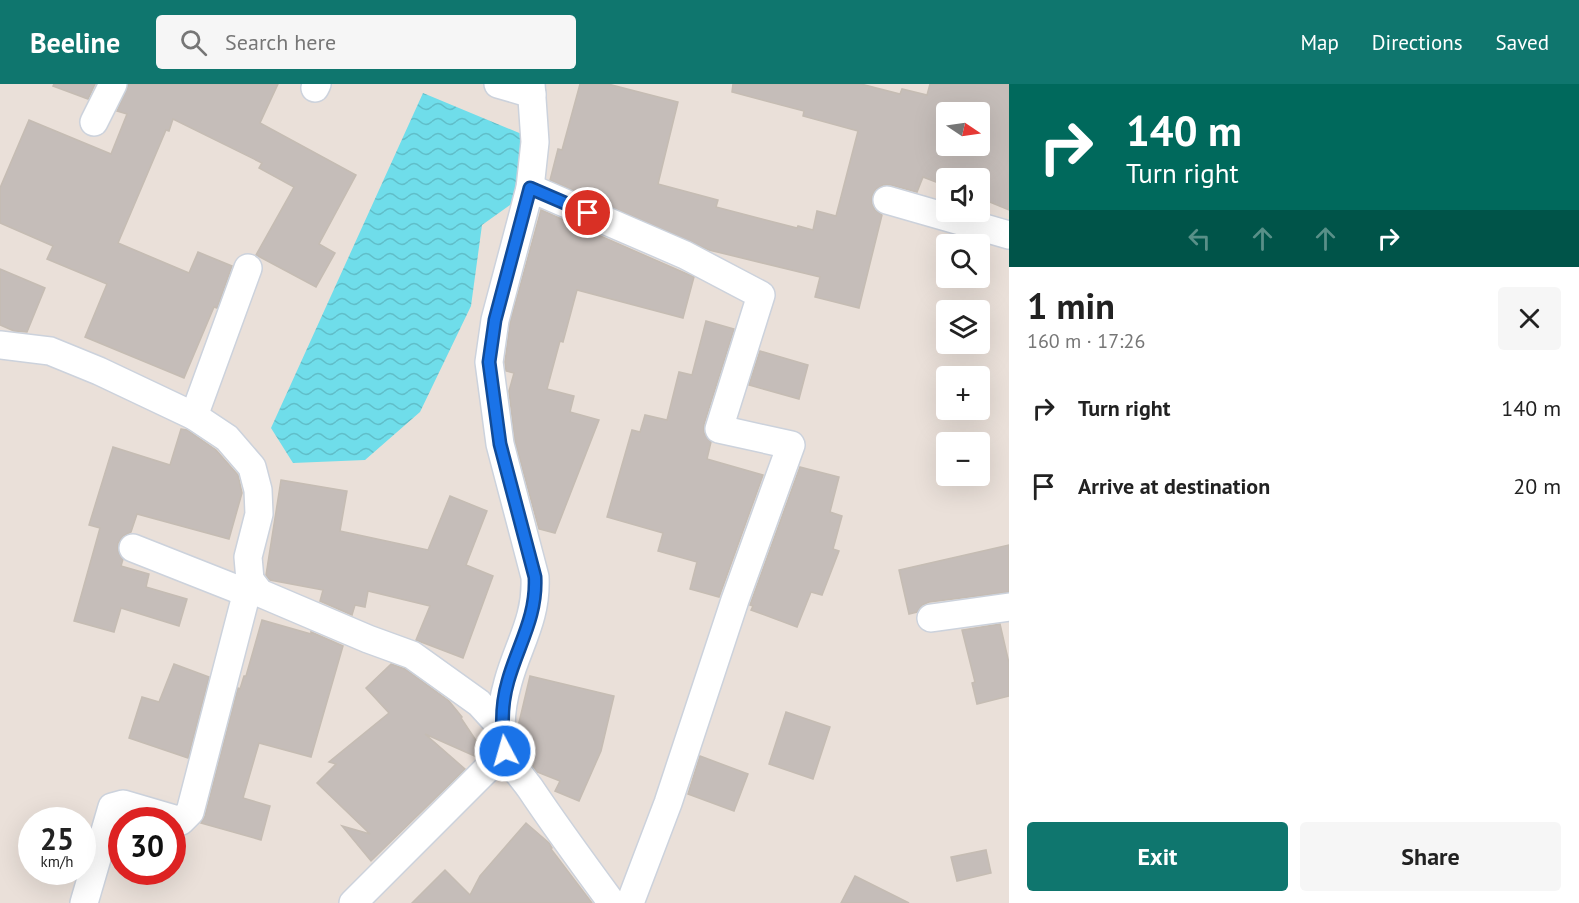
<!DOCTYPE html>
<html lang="en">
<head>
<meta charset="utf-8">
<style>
  body { margin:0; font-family:"PT Sans",sans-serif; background:#f6f6f6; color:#222; height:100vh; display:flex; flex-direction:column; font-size:22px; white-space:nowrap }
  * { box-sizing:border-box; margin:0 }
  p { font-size:20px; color:#767676 }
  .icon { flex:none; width:33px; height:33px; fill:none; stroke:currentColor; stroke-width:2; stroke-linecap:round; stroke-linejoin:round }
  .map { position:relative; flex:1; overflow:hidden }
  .details { display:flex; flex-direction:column; background:#fff; width:570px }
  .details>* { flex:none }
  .top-card { background:#00695c; color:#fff; overflow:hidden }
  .needle { width:39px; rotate:103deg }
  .fabs { position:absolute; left:936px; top:18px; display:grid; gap:12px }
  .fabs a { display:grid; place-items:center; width:54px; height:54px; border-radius:6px; background:#fff; box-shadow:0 6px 24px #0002; font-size:30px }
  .speed { position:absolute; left:18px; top:723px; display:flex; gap:12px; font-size:30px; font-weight:700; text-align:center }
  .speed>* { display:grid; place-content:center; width:78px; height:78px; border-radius:50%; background:#fff; box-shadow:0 6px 24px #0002; line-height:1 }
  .speed small { font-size:15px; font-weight:400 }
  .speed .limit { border:9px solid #d22; background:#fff; color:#111 }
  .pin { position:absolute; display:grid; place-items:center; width:51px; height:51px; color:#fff; margin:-26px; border:3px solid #fff; border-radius:50%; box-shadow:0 2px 6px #0007 }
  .me { position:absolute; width:66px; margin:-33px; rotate:354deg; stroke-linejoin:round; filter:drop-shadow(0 0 4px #0008) }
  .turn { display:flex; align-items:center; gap:21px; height:126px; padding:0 18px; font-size:27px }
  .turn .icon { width:78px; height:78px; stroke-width:2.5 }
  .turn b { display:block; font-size:42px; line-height:51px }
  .lanes { display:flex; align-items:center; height:57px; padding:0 18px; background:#0003; justify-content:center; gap:30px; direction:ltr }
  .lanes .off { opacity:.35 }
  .round { display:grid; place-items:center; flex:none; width:63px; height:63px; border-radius:6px; background:#f6f6f6 }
  .overview { display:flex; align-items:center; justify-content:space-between; height:102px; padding:0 18px }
  h1 { font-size:36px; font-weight:800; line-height:45px }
  .button { display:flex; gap:12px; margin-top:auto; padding:12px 18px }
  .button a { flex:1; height:69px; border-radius:6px; background:#0f766e; color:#fff; font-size:24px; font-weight:800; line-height:69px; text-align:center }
  .button a+a { background:#f6f6f6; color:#222 }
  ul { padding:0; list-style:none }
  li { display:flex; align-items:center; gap:18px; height:78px; padding:0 18px }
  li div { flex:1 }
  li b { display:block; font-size:22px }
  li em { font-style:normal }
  header { display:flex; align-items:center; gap:36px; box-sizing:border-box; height:84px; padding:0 30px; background:#0f766e; color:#fff }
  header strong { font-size:28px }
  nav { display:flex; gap:33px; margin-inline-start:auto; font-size:21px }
  .search { width:420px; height:54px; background:#f6f6f6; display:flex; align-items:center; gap:15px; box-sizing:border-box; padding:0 21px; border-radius:6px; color:#767676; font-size:22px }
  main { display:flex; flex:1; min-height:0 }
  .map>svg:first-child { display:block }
</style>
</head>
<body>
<header>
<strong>Beeline</strong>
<div class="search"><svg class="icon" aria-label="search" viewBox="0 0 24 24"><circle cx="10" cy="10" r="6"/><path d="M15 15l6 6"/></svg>Search here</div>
<nav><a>Map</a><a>Directions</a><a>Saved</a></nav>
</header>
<main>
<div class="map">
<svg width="1009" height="819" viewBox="0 0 1009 819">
  <defs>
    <pattern id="water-waves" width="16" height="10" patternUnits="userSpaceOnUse" patternTransform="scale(1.5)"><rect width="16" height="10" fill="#6fddea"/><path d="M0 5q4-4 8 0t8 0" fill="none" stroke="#60bec9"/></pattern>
  </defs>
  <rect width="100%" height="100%" fill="#eae0d9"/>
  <!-- water -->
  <polygon fill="url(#water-waves)" points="423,9 524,51 517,116 482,141 471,222 420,328 365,376 293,379 271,344"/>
  <!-- building -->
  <g fill="#c5bdb9" stroke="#c5bcb3" stroke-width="1.5" fill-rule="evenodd">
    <polygon points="54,0 95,0 88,15 53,2"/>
    <polygon points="129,0 278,0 260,39 356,91 319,160 335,169 316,203 256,171 294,103 259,84 262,79 173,35 169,47 166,46 118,159 189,189 198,168 232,182 217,224 214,223 184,294 85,253 107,200 47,175 53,162 0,139 0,104 29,36 111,70 127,30 117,27"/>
    <path d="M580 0H608L678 18 658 100 718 116 716 123 797 144 798 142 813 146 817 127 836 132 858 47 803 32 804 27 732 8 733 0H861L900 10 902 5 927 11 930 0H1009V126L980 114V94H946V102L923 93 917 108 891 101H883L876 105 872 112V120L875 126 882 131 859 224 815 213 820 193 709 166 550 96 558 65 562 66ZM946 28H980V62H946Z"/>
    <polygon points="541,126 694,193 683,234 577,206 563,258 560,257 547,305 574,312 570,328 599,336 555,449 539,445 515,357 509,307 514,289 506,287 505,278 510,239"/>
    <polygon points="0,185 45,204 27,248 14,247 0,241"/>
    <polygon points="706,237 734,245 704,340 704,349 711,358 707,375 763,391 719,513 690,505 697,478 658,467 663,449 607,433 632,346 640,348 645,331 667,336 679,288 692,291"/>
    <polygon points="760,267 808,281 799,315 749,301"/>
    <polygon points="181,345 187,346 216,366 238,391 242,409 229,455 137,430 131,448 123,452 118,459 118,467 123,475 121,482 149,490 146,503 187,515 179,542 121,524 114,548 74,537 100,444 89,441 113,363 170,381"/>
    <polygon points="800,383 839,393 830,428 842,432 833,465 839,467 822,511 811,508 797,543 751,526 753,522 750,521"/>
    <polygon points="281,396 347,407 340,447 428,466 450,412 487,427 466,481 493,492 463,574 416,556 430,522 368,507 365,523 355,521 352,531 320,517 323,506 270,496 266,491"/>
    <polygon points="1009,461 1009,508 929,518 922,521 917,528 909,530 899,486"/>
    <polygon points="262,536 311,550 311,548 343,562 311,673 259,659 243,714 270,722 261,756 201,739 205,732 238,604 240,605 244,592 246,592"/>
    <polygon points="1000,540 1009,579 1009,612 977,620 972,599 975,598 962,546"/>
    <polygon points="174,580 209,593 188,674 129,654 142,613 159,618"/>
    <polygon points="391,580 405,585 449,617 462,633 461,634 483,667 477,673 425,650 465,685 371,777 342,742 370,750 317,699 336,680 329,678 389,629 366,604"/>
    <polygon points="530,592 614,612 601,667 579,717 555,707 560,697 537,688 521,664 517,647"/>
    <polygon points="786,628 830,643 813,695 769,680"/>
    <polygon points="700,672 748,690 734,727 688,710"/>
    <polygon points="526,739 549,759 552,764 551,765 592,819 412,819 445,786 470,811 480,792"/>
    <polygon points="986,766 991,789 957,797 951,773"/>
    <polygon points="855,792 909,819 841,819"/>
  </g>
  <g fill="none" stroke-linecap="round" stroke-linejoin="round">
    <!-- street casing -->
    <g stroke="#ccd2dc" stroke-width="30">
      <g id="street">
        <polyline points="498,0 532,10"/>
        <path d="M531 0 535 58 530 104 495 236 489 278 500 360 535 493C537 535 518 561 508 598 502 619 498 645 505 666 509 679 522 693 530 704 556 743 584 781 612 819"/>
        <polyline points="315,4 317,0"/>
        <polyline points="94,38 113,0"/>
        <polyline points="530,104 685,171 761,211 719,345 791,361 735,516 668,719 630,819"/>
        <polyline points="887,116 1009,151"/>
        <polyline points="0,261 50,267 99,287 194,332 227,354 252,383 258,406 259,430 248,473 250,496 190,728 181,737 123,720 112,723 84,819"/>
        <polyline points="194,332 248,184"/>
        <polyline points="133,464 247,509"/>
        <polyline points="250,496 260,509 368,555 412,571 479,619 501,643"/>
        <polyline points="931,534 1009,523"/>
        <polyline points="353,819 505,667"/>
      </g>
    </g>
    <!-- street -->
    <use href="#street" stroke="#fff" stroke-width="27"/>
  </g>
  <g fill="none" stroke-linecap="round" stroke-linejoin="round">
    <!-- route casing -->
    <g stroke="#114b97" stroke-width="15">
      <path id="route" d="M505 667C501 643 501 621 508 597 518 561 537 533 535 493L500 360 489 278 495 236 530 104 588 129"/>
    </g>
    <!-- route -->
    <use href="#route" stroke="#1a73e8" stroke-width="10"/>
  </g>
</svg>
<div class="fabs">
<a><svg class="needle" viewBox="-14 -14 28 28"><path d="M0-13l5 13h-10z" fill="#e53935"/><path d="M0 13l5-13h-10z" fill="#767676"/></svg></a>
<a><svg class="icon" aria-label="sound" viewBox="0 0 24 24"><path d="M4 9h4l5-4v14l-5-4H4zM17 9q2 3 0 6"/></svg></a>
<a><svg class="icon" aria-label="search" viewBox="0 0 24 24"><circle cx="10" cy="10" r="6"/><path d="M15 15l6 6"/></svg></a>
<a><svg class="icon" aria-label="layers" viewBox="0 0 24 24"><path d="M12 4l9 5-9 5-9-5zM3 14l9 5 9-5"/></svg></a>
<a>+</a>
<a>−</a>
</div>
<div class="speed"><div>25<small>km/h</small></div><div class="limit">30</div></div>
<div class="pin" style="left:588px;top:129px;background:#d93025"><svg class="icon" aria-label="arrive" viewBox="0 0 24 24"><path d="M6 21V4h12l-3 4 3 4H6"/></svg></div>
<svg class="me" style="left:505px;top:667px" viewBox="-20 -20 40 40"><circle r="17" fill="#1a73e8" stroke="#fff" stroke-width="3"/><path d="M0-11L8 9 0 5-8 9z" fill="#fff"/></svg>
</div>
<section class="details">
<div class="top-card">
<div class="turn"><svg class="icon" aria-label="right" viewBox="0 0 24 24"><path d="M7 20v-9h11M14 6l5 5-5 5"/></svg><div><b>140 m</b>Turn right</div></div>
<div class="lanes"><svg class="icon off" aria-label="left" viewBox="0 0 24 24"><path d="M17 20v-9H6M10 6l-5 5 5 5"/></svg><svg class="icon off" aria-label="ahead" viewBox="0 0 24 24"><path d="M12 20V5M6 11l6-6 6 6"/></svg><svg class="icon off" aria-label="ahead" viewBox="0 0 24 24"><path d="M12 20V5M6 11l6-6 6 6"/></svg><svg class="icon" aria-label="right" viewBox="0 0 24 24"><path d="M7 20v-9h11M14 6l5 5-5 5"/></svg></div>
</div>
<div class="overview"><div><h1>1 min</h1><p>160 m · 17:26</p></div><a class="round"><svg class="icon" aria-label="close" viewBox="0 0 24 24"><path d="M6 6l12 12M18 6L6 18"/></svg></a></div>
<ul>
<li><svg class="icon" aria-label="right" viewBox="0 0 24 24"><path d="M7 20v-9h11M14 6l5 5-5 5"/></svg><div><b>Turn right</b></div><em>140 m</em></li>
<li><svg class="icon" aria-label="arrive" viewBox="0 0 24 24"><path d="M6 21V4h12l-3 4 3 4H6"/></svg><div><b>Arrive at destination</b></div><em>20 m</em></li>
</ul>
<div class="button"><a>Exit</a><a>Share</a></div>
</section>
</main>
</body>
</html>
